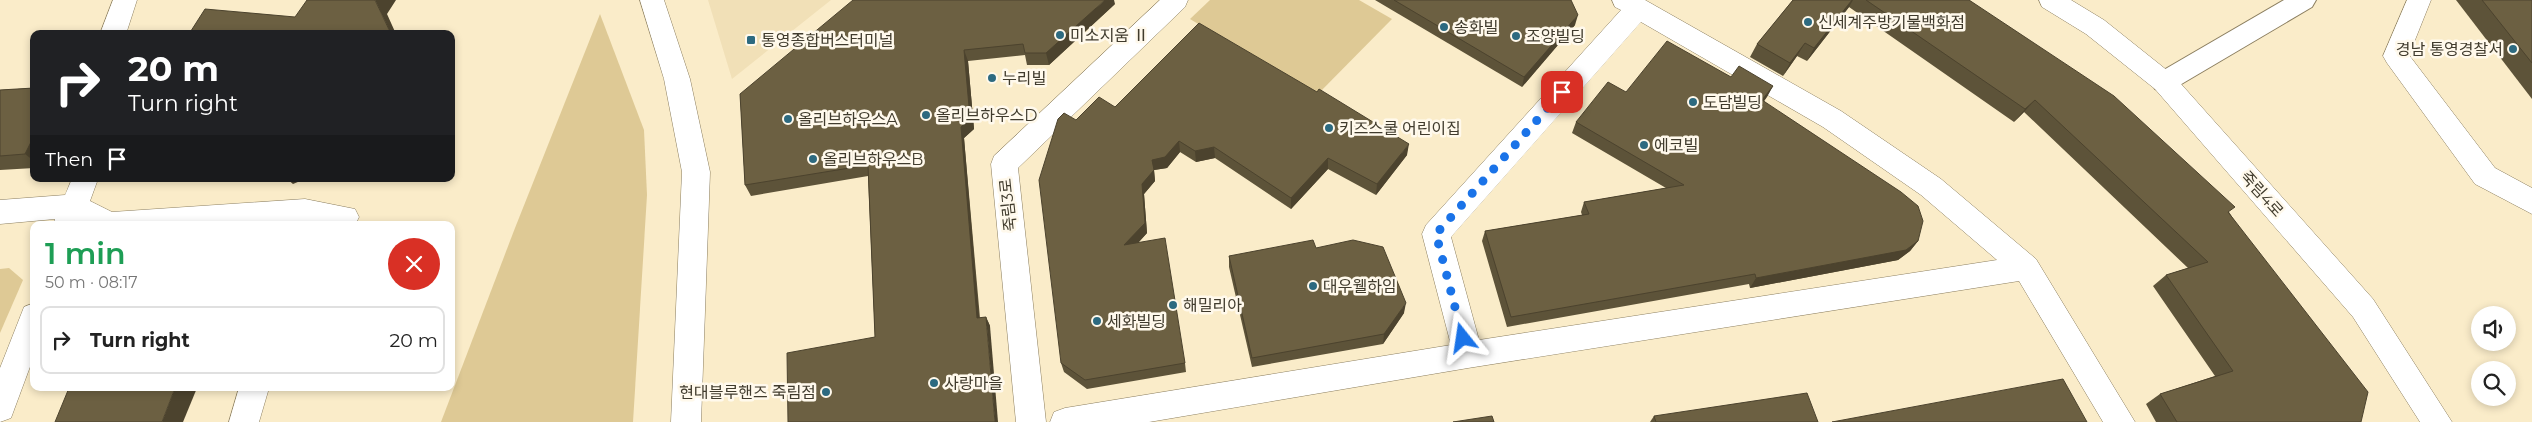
<!DOCTYPE html>
<html lang="en">
<head>
<meta charset="utf-8">
<style>
  body { margin:0; font-family:Montserrat,"Noto Sans KR",sans-serif; background:#f6f6f6; color:#222; height:100vh; display:flex; flex-direction:column; font-size:19px; white-space:nowrap }
  * { box-sizing:border-box; margin:0 }
  p { font-size:16px; color:#767676 }
  .icon { flex:none; width:28px; height:28px; fill:none; stroke:currentColor; stroke-width:2; stroke-linecap:round; stroke-linejoin:round }
  .map { position:relative; flex:1; overflow:hidden }
  .details { position:absolute; left:30px; top:221px; width:425px; height:170px; display:flex; flex-direction:column; background:#fff; border-radius:10px; box-shadow:0 2px 8px #0003 }
  .details>* { flex:none }
  .guide { position:absolute; left:30px; top:30px; width:425px; height:152px; border-radius:10px; box-shadow:0 2px 8px #0003; background:#202124; color:#fff; overflow:hidden }
  .buttons { position:absolute; left:2471px; top:306px; display:grid; gap:10px }
  .buttons a { display:grid; place-items:center; width:45px; height:45px; border-radius:50%; background:#fff; box-shadow:0 2px 8px #0003; font-size:25px }
  .pin { position:absolute; display:grid; place-items:center; width:42px; height:42px; color:#fff; margin:-21px; border-radius:10px; box-shadow:0 2px 8px #0006 }
  .me { position:absolute; width:55px; margin:-28px; rotate:345deg; stroke-linejoin:round; filter:drop-shadow(0 0 4px #0008) }
  .turn { display:flex; align-items:center; gap:18px; height:105px; padding:0 15px; font-size:22px }
  .turn .icon { width:65px; height:65px; stroke-width:2.5 }
  .turn b { display:block; font-size:35px; line-height:42px }
  .then { display:flex; align-items:center; height:48px; padding:0 15px; background:#0003; gap:10px; font-size:19px }
  .round { display:grid; place-items:center; flex:none; width:52px; height:52px; border-radius:26px; background:#f6f6f6 }
  .summary { display:flex; align-items:center; justify-content:space-between; height:85px; padding:0 15px }
  h1 { font-size:30px; font-weight:600; line-height:38px; color:#1e9e55 }
  ul { padding:0; list-style:none }
  li { display:flex; align-items:center; gap:15px; height:68px; margin:0 10px 8px; padding:0 5px; border:2px solid #e0e0e0; border-radius:10px }
  li div { flex:1 }
  li b { display:block; font-size:19px }
  li em { font-style:normal }
  .map>svg:first-child { display:block }
</style>
</head>
<body>
<div class="map">
<svg width="2532" height="422" viewBox="0 0 2532 422">
  <rect width="100%" height="100%" fill="#faecc9"/>
  <!-- built -->
  <polygon fill="#f1e0b7" points="708,0 831,0 732,79"/>
  <!-- green -->
  <g fill="#dec995">
    <polygon points="1210,0 1359,0 1392,19 1316,96 1190,19"/>
    <polygon points="600,14 644,130 647,195 633,422 441,422 515,228"/>
    <polygon points="9,268 23,280 0,333 0,269"/>
  </g>
  <g fill="none" stroke-linecap="round" stroke-linejoin="round">
    <!-- service casing -->
    <g stroke="#8b7e5f" stroke-width="2">
      <polygon id="service" points="2284,0 2316,0 2312,7 2173,89 2164,92 2155,89 2152,82 2155,75"/>
    </g>
    <!-- minor casing -->
    <g stroke="#8b7e5f" stroke-width="1">
      <g id="minor">
        <polygon points="113,0 137,0 126,34 100,34"/>
        <polygon points="640,0 664,0 690,79 710,172 701,422 671,422 682,172 664,79"/>
        <polygon points="1160,0 1188,0 1185,7 1018,168 1046,422 1016,422 991,164 994,156"/>
        <path d="M1612 0H1645L1841 111 1941 179 2036 259 2135 422H2103L2019 281 1468 368 1149 422H1050L1054 412 1065 408 1451 345 1422 234 1426 225 1621 10 1615 7ZM1641 22 1823 127 1921 195 1997 260 1479 340 1451 237Z"/>
        <polygon points="2407,0 2431,0 2409,55 2495,168 2532,188 2532,214 2475,184 2387,63 2383,56"/>
        <polygon points="72,179 98,179 90,201 112,212 305,199 355,209 359,217 355,225 305,223 272,225 86,225 82,223 81,225 53,225 55,219 0,224 0,200 65,195"/>
        <polygon points="34,303 34,356 11,418 0,422 0,368 24,307"/>
        <polygon points="239,388 269,388 259,422 229,422"/>
      </g>
    </g>
    <!-- tertiary casing -->
    <g stroke="#8b7e5f" stroke-width="1">
      <polygon id="tertiary" points="2039,0 2071,0 2104,20 2173,75 2373,299 2452,422 2420,422 2353,317 2155,89 2086,34 2042,7"/>
    </g>
    <!-- service -->
    <use href="#service" fill="#fff" fill-rule="evenodd"/>
    <!-- minor -->
    <use href="#minor" fill="#fff" fill-rule="evenodd"/>
    <!-- tertiary -->
    <use href="#tertiary" fill="#fff" fill-rule="evenodd"/>
  </g>
  <!-- wall -->
  <g fill="#5d5339">
    <polygon points="1375,0 1571,0 1575,25 1522,87"/>
    <polygon points="1793,0 1969,0 2229,212 2361,422 2156,422 2146,404 2160,394 2215,376 2153,286 2166,275 2188,268 2024,112 2014,122 1849,7 1807,61 1797,56 1783,76 1750,57 1757,44"/>
    <polygon points="2456,0 2532,0 2532,99"/>
    <polygon points="1115,4 1049,65 1027,65 1025,55 968,61 974,129 964,138 980,318 986,317 990,326 875,337 868,176 751,196 745,185 740,94"/>
    <polygon points="1731,77 1773,86 1764,101 1918,241 1910,251 1898,260 1750,288 1749,284 1507,327 1482,241 1485,231 1582,215 1581,212 1584,202 1666,188 1572,133 1576,122 1626,92"/>
    <polygon points="34,88 34,168 0,170 0,90"/>
    <polygon points="1115,107 1407,155 1376,195 1328,169 1291,209 1215,158 1196,162 1180,152 1167,168 1154,170 1155,181 1144,194 1147,233 1138,243 1185,363 1186,372 1087,389 1064,372 1061,363 1076,120"/>
    <polygon points="1316,248 1404,313 1383,344 1252,367 1229,267 1229,256"/>
    <polygon points="1654,416 1818,422 1650,422"/>
  </g>
  <!-- shaded-wall -->
  <g fill="#4c432e">
    <polygon points="375,0 396,0 387,14 396,34 391,34"/>
    <polygon points="1105,0 1114,0 1115,4 1049,65 1046,53"/>
    <polygon points="1852,0 1853,0 1849,7 1807,61 1814,48"/>
    <polygon points="1578,15 1575,25 1522,87 1524,77"/>
    <polygon points="1805,43 1797,56 1783,76 1790,63"/>
    <polygon points="964,50 968,61 974,129 964,138 980,328 977,318 961,127"/>
    <polygon points="1773,86 1767,97 1756,112 1762,100"/>
    <polygon points="2035,100 2024,112 2014,122 2025,109"/>
    <polygon points="34,136 34,161 25,154"/>
    <polygon points="1179,141 1180,152 1167,168 1154,170 1155,181 1144,194 1147,233 1126,256 1124,245 1142,184 1152,160"/>
    <polygon points="1409,144 1407,155 1376,195 1377,184"/>
    <polygon points="1214,147 1215,158 1196,162 1195,151"/>
    <polygon points="1328,158 1328,169 1291,209 1291,198"/>
    <polygon points="287,179 305,179 293,184"/>
    <polygon points="1918,241 1910,251 1898,260 1750,288 1756,278"/>
    <polygon points="1406,303 1404,313 1383,344 1384,334"/>
    <polygon points="986,317 990,326 998,422 995,422"/>
    <polygon points="175,388 197,388 183,422 162,422"/>
  </g>
  <!-- building -->
  <g fill="#6c6042" stroke="#4c432e">
    <polygon points="307,0 375,0 391,34 189,34 205,9 295,17"/>
    <polygon points="853,0 1105,0 1046,53 1025,53 1023,44 964,50 970,118 961,127 977,318 986,317 995,422 788,422 787,353 875,337 868,165 745,185 740,94"/>
    <polygon points="1394,0 1571,0 1578,15 1524,77"/>
    <polygon points="1793,0 1852,0 1814,48 1805,43 1790,63 1757,44"/>
    <polygon points="1866,0 1969,0 2114,96 2235,207 2228,212 2368,392 2361,422 2177,422 2160,394 2233,371 2166,275 2208,262 2035,100 2025,109"/>
    <polygon points="2482,0 2532,0 2532,63"/>
    <polygon points="1199,23 1317,92 1319,89 1409,144 1377,184 1328,158 1291,198 1214,147 1195,151 1179,141 1165,157 1152,160 1154,170 1142,184 1145,223 1124,245 1165,238 1185,363 1085,380 1061,363 1039,180 1058,119 1064,113 1076,120 1099,97 1115,107"/>
    <polygon points="1667,41 1731,77 1739,66 1773,86 1762,100 1901,192 1918,206 1923,221 1918,241 1906,250 1756,278 1755,274 1511,317 1485,231 1589,214 1584,202 1684,185 1576,122 1608,82 1626,92"/>
    <polygon points="34,88 34,136 25,154 0,156 0,90"/>
    <polygon points="1313,240 1316,248 1353,240 1383,247 1406,303 1384,334 1252,358 1229,256"/>
    <polygon points="2063,379 2087,422 1832,422"/>
    <polygon points="69,388 175,388 162,422 55,422"/>
    <polygon points="1807,393 1818,422 1656,422 1654,416"/>
    <polygon points="1492,416 1494,422 1453,422"/>
  </g>
  <g fill="none" stroke-linecap="round" stroke-linejoin="round">
    <!-- route -->
    <polyline stroke="#1a73e8" stroke-width="9" stroke-dasharray="0 16.2" points="1463,338 1436,234 1562,92"/>
  </g>
  <!-- markers -->
  <g fill="#2d6a80" stroke="#fff9ec" stroke-width="2">
    <circle cx="1808" cy="22" r="5"/>
    <circle cx="1444" cy="27" r="5"/>
    <circle cx="1060" cy="35" r="5"/>
    <circle cx="1516" cy="36" r="5"/>
    <rect x="746" y="35" width="10" height="10" rx="2.5"/>
    <circle cx="2513" cy="49" r="5"/>
    <circle cx="992" cy="78" r="5"/>
    <circle cx="1693" cy="102" r="5"/>
    <circle cx="926" cy="115" r="5"/>
    <circle cx="788" cy="119" r="5"/>
    <circle cx="1329" cy="128" r="5"/>
    <circle cx="1644" cy="145" r="5"/>
    <circle cx="813" cy="159" r="5"/>
    <circle cx="1313" cy="286" r="5"/>
    <circle cx="1173" cy="305" r="5"/>
    <circle cx="1097" cy="321" r="5"/>
    <circle cx="934" cy="383" r="5"/>
    <circle cx="826" cy="392" r="5"/>
  </g>
  <g text-anchor="middle" dominant-baseline="central" stroke-width="5" stroke-linejoin="round" paint-order="stroke">
    <!-- poi labels -->
    <g font-size="16" fill="#403b2d" stroke="#fff9ec" text-anchor="start">
      <text x="1818" y="22">신세계주방기물백화점</text>
      <text x="1454" y="27">송화빌</text>
      <text x="1070" y="35">미소지움 Ⅱ</text>
      <text x="1526" y="36">조양빌딩</text>
      <text x="761" y="40">통영종합버스터미널</text>
      <text x="2503" y="49" text-anchor="end">경남 통영경찰서</text>
      <text x="1002" y="78">누리빌</text>
      <text x="1703" y="102">도담빌딩</text>
      <text x="936" y="115">올리브하우스D</text>
      <text x="798" y="119">올리브하우스A</text>
      <text x="1339" y="128">키즈스쿨 어린이집</text>
      <text x="1654" y="145">에코빌</text>
      <text x="823" y="159">올리브하우스B</text>
      <text x="1323" y="286">대우웰하임</text>
      <text x="1183" y="305">해밀리아</text>
      <text x="1107" y="321">세화빌딩</text>
      <text x="944" y="383">사랑마을</text>
      <text x="816" y="392" text-anchor="end">현대블루핸즈 죽림점</text>
    </g>
    <!-- street labels -->
    <g font-size="16" fill="#403b2d" stroke="#fff9ec">
      <text transform="translate(2262 194) rotate(48)">죽림4로</text>
      <text transform="translate(1008 205) rotate(-96)">죽림3로</text>
    </g>
  </g>
</svg>
<div class="buttons">
<a><svg class="icon" aria-label="sound" viewBox="0 0 24 24"><path d="M4 9h4l5-4v14l-5-4H4zM17 9q2 3 0 6"/></svg></a>
<a><svg class="icon" aria-label="search" viewBox="0 0 24 24"><circle cx="10" cy="10" r="6"/><path d="M15 15l6 6"/></svg></a>
</div>
<div class="pin" style="left:1562px;top:92px;background:#d93025"><svg class="icon" aria-label="arrive" viewBox="0 0 24 24"><path d="M6 21V4h12l-3 4 3 4H6"/></svg></div>
<svg class="me" style="left:1463px;top:338px" viewBox="-20 -20 40 40"><path d="M0-17L14 15 0 8-14 15z" fill="#1a73e8" stroke="#fff" stroke-width="4"/></svg>
<div class="guide">
<div class="turn"><svg class="icon" aria-label="right" viewBox="0 0 24 24"><path d="M7 20v-9h11M14 6l5 5-5 5"/></svg><div><b>20 m</b>Turn right</div></div>
<div class="then">Then<svg class="icon" aria-label="arrive" viewBox="0 0 24 24"><path d="M6 21V4h12l-3 4 3 4H6"/></svg></div>
</div>
<section class="details">
<div class="summary"><div><h1>1 min</h1><p>50 m · 08:17</p></div><a class="round" style="background:#d93025;color:#fff"><svg class="icon" aria-label="close" viewBox="0 0 24 24"><path d="M6 6l12 12M18 6L6 18"/></svg></a></div>
<ul>
<li><svg class="icon" aria-label="right" viewBox="0 0 24 24"><path d="M7 20v-9h11M14 6l5 5-5 5"/></svg><div><b>Turn right</b></div><em>20 m</em></li>
</ul>
</section>
</div>
</body>
</html>
